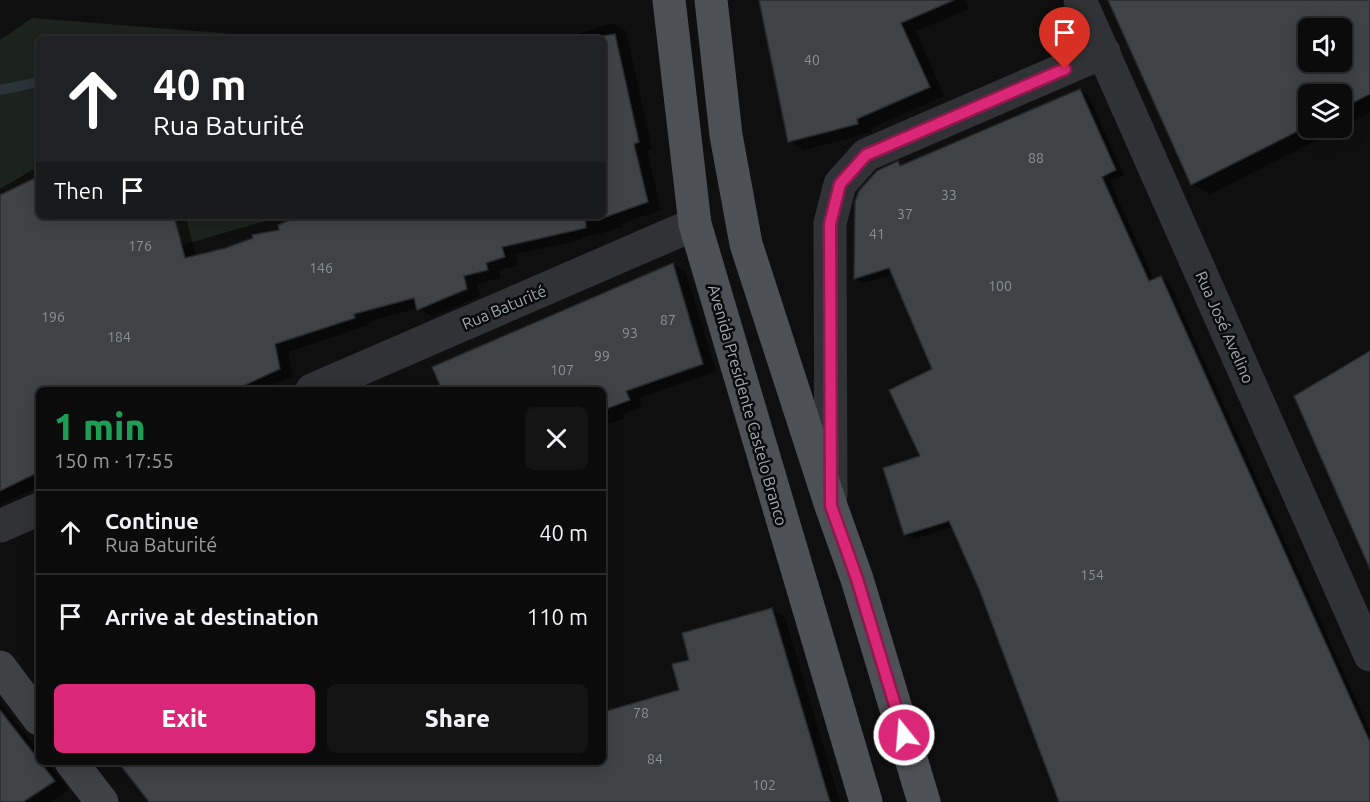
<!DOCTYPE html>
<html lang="en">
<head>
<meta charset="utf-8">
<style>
  body { margin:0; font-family:Ubuntu,sans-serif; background:#141415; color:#f1f3f6; height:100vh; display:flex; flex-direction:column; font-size:22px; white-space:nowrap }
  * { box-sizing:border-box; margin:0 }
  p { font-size:20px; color:#9a9b9d }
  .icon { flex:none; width:33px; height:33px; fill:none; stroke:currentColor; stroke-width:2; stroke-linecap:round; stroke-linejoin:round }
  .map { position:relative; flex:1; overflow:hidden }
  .sheet { position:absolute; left:36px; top:387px; width:570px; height:378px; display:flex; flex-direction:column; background:#0b0b0c; border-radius:9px; box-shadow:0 3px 15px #0003,0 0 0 2px #2b2b2d }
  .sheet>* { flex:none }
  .guide { position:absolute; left:36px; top:36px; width:570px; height:183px; border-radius:9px; box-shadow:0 3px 15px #0003,0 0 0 2px #2b2b2d; background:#202124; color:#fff; overflow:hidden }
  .tools { position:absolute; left:1298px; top:18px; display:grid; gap:12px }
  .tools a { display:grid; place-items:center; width:54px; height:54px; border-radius:9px; background:#0b0b0c; box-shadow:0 3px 15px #0003,0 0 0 2px #2b2b2d; font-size:30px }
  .pin { position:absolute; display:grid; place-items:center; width:51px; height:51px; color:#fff; margin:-62px -26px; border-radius:50% 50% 50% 0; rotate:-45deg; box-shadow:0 0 6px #0007 }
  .pin .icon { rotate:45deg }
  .me { position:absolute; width:66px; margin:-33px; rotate:343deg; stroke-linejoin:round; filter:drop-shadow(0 0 4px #0008) }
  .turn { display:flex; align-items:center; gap:21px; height:126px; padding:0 18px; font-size:27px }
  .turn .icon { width:78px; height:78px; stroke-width:2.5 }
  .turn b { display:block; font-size:42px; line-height:51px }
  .then { display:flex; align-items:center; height:57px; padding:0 18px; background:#0003; gap:12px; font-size:22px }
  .round { display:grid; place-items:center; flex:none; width:63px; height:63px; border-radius:9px; background:#141415 }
  .summary { display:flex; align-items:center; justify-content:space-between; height:102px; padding:0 18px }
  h1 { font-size:36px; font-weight:800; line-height:45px; color:#1e9e55 }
  .button { display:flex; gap:12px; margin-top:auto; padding:12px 18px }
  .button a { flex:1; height:69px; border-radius:9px; background:#db2777; color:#fff; font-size:24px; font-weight:800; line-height:69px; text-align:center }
  .button a+a { background:#141415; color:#f1f3f6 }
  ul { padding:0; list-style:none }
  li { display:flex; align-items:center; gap:18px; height:84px; padding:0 18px; border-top:2px solid #2b2b2d }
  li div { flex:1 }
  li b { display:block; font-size:22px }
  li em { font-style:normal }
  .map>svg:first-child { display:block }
</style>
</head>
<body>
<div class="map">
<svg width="1370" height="802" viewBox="0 0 1370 802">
  <rect width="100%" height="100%" fill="#0f0f10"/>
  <!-- green -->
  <g fill="#1c231c">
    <polygon points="32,18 297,39 39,39 39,166 0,189 0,40"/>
    <polygon points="174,216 283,216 182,245"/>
  </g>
  <!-- shadow -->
  <g fill="#0007" fill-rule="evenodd">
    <polygon points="761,0 965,0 969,9 916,31 944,96 871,128 872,132 804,150 789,141"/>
    <path d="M1110 0H1370V113L1341 127V94H1308V128H1341L1210 194 1192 184ZM1308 28H1341V62H1308Z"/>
    <polygon points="612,23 626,31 652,149 647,151 661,210 622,223 623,227 581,238 581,240 515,254 518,265 499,270 501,278 477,284 480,296 432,317 418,308 367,322 368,325 288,352 293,376 261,390 39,390 39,486 0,505 0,196 39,178 39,216 186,216 196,257 226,249 280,231 304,216 603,216 603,39 552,39 566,35 569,37"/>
    <polygon points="1080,90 1088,95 1124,175 1110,181 1154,280 1161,277 1169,282 1370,731 1370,802 1060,802 980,588 953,527 914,539 905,534 922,457 934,369 893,274 863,283 855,278 898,163 903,166"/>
    <polygon points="673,264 686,272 716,371 639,398 642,407 623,414 625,419 603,425 603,390 443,390"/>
    <polygon points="772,610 785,617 840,802 151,802 120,762 603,762 603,714 681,691 691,661"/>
    <polygon points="0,702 39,751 39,762 47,762 69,790 51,802 0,802"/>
  </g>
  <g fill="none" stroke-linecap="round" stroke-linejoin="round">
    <!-- stream -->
    <polyline stroke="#2a3438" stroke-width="10" points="0,90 39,82"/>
  </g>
  <!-- building -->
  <g fill="#404346" stroke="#292a2c" stroke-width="1.5" fill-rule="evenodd">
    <polygon points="759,0 954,0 901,23 930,87 857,119 858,124 788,142"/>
    <path d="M1108 0H1370V94L1341 109V94H1308V126L1191 185ZM1308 28H1341V62H1308Z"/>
    <polygon points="615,34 639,142 634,144 648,202 603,218 603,36"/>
    <polygon points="1080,89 1116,170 1102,177 1149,281 1161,276 1370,742 1370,802 1059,802 979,589 949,521 904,535 883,468 920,456 889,390 932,369 889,268 854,279 855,202 859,191 877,171 898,161 900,166"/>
    <polygon points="39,176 39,216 174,216 185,258 226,248 253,238 252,235 279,230 278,225 300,216 585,216 586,228 502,247 505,257 486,263 488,270 464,276 467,289 417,310 414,298 354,314 355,318 275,344 280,369 234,390 39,390 39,472 0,491 0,195"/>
    <polygon points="673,263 703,364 626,391 630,400 603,410 603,390 442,390 432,367"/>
    <polygon points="1370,351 1370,569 1294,396"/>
    <polygon points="772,608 830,802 149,802 118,762 603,762 603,712 679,690 672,664 689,660 682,633"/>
    <polygon points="0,710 55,781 23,802 0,802"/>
  </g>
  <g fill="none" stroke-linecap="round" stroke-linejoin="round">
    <!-- street -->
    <g stroke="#303235" stroke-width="33">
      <polyline points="1080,0 1370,655"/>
      <polyline points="312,390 695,224"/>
      <polyline points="831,495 830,223 840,184 866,155 1104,52"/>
      <polyline points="0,526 39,509"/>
    </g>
    <!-- secondary -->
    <g stroke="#3f4145" stroke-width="33">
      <polyline points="0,667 39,719"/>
      <polyline points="71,762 102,802"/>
    </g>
    <!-- primary -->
    <g stroke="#4d5054" stroke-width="33">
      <polyline points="669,0 695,224 866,802"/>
      <polyline points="711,0 726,135 746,244 831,506 857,579 924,802"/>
    </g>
  </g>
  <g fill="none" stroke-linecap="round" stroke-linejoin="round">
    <!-- route casing -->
    <g stroke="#8e194d" stroke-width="15">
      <polyline id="route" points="904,735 857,579 831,506 830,224 840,184 866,155 1065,69"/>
    </g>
    <!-- route -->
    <use href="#route" stroke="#db2777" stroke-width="10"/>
  </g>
  <g text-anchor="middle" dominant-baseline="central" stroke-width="5" stroke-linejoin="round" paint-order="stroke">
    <!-- number labels -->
    <g font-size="14" fill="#899096">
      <text x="812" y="60">40</text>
      <text x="1036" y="158">88</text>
      <text x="949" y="195">33</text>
      <text x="905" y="214">37</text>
      <text x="877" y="234">41</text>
      <text x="140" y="246">176</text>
      <text x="321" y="268">146</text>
      <text x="1000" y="286">100</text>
      <text x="53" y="317">196</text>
      <text x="668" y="320">87</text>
      <text x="630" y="333">93</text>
      <text x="119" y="337">184</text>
      <text x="602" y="356">99</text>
      <text x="562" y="370">107</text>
      <text x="1092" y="575">154</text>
      <text x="641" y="713">78</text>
      <text x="655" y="759">84</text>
      <text x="764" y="785">102</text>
    </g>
    <!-- street labels -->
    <g font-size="16" fill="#a1a9b1" stroke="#0a0a0b">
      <text transform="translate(504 307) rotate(-23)">Rua Baturité</text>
      <text transform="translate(1225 327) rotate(66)">Rua José Avelino</text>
      <text transform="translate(748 405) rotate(74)">Avenida Presidente Castelo Branco</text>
    </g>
  </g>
</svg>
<div class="tools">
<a><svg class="icon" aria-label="sound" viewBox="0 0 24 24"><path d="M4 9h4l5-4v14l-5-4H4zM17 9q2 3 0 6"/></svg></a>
<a><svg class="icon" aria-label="layers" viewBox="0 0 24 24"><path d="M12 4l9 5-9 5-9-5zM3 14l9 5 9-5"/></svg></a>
</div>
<div class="pin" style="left:1065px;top:69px;background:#d93025"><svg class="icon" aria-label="arrive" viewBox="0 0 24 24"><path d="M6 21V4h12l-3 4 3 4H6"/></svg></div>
<svg class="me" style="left:904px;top:735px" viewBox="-20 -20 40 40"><circle r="17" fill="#db2777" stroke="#fff" stroke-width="3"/><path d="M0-11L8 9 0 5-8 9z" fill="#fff"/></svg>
<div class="guide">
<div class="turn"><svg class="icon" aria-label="ahead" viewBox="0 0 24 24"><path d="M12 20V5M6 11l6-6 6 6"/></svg><div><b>40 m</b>Rua Baturité</div></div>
<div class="then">Then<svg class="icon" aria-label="arrive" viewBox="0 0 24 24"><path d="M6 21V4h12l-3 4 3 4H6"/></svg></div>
</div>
<section class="sheet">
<div class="summary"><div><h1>1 min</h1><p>150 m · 17:55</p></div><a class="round"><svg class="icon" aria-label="close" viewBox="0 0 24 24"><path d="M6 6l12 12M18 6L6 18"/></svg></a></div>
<ul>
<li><svg class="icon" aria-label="ahead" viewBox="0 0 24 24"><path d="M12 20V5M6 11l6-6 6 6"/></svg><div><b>Continue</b><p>Rua Baturité</p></div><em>40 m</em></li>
<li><svg class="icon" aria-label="arrive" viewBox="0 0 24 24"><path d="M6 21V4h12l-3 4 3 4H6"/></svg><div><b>Arrive at destination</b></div><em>110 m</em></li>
</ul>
<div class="button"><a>Exit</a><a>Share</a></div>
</section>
</div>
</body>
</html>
